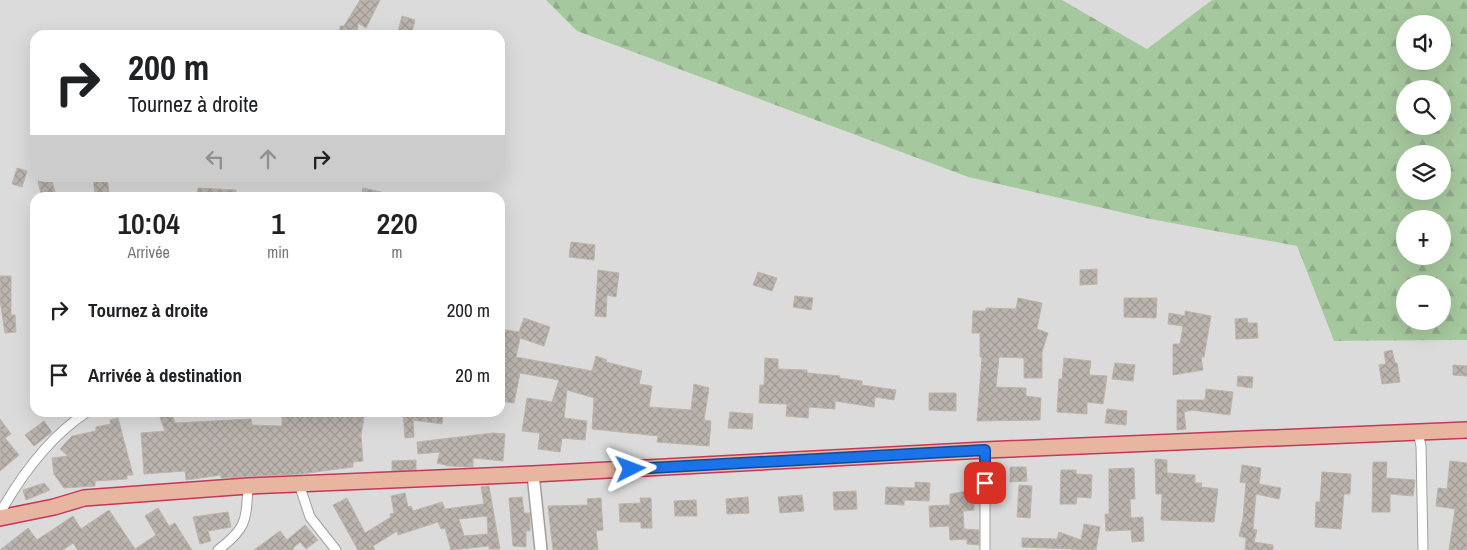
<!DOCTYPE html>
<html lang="fr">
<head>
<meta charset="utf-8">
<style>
  body { margin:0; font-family:"Archivo Narrow",sans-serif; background:#f6f6f6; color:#202124; height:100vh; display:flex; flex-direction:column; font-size:19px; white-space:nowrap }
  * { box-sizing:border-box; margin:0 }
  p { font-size:16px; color:#757577 }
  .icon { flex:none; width:28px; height:28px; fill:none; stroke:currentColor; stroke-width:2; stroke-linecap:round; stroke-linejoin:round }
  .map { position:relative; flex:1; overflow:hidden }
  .details { position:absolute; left:30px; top:192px; width:475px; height:225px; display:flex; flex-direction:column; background:#fff; border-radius:15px; box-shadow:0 5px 20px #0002 }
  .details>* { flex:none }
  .guide { position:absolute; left:30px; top:30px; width:475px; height:152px; border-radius:15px; box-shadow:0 5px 20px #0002; background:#fff; color:#202124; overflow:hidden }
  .tools { position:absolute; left:1396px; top:15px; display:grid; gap:10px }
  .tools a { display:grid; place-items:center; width:55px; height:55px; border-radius:50%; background:#fff; box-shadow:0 5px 20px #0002; font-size:25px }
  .pin { position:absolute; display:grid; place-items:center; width:42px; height:42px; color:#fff; margin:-21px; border-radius:10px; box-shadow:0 2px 8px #0006 }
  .me { position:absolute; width:55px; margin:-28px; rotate:87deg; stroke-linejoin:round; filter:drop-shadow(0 0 4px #0008) }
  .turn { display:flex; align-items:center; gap:18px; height:105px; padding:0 15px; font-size:22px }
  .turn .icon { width:65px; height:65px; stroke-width:2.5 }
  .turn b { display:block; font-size:35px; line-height:42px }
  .lanes { display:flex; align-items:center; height:48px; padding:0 15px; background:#0003; justify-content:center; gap:25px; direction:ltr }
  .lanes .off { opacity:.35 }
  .eta { display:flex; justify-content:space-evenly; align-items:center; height:85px; text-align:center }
  .eta b { font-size:30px; font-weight:600; line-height:35px }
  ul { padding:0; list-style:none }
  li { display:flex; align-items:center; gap:15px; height:65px; padding:0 15px }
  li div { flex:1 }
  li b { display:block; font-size:19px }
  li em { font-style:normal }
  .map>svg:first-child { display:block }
</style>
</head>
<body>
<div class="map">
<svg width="1467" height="550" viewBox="0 0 1467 550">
  <defs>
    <pattern id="forest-firs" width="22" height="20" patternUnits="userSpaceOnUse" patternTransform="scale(1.25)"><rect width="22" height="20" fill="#a6c89e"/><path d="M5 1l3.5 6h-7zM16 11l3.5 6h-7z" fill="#8eab88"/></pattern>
    <pattern id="building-cross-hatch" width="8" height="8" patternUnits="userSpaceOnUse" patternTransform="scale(1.25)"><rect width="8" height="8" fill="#bbb4ae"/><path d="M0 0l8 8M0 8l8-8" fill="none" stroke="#a09a95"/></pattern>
  </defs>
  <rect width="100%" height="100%" fill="#eeece5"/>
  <!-- residential -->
  <g fill="#dcdbdb" fill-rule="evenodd">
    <path d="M0 0H546L577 31 968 177 1150 219 1297 246 1334 341 1467 340V550H0ZM35 35H500V178H35ZM35 198H500V412H35Z"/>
    <polygon points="1062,0 1212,0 1213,1 1147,49"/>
  </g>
  <!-- forest -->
  <path fill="url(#forest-firs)" fill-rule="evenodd" d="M546 0H1062L1147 49 1212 0H1467V340L1334 341 1297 246 1150 219 968 177 577 31ZM1405 24H1442V61H1405ZM1405 89H1442V126H1405ZM1405 154H1442V191H1405ZM1405 219H1442V256H1405ZM1405 284H1442V321H1405Z"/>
  <!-- building -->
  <g fill="url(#building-cross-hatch)" stroke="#beb4a9" fill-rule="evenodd">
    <polygon points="360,0 380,0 366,28 358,23 357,35 339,35 340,26 344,26"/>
    <polygon points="402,16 415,20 411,35 397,35"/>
    <polygon points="17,168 27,171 22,187 12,184"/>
    <polygon points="51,178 56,195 42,198 38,181"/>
    <polygon points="93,178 107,178 109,192 95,194"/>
    <polygon points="198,188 236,190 236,198 197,198"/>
    <polygon points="363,188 390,194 390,198 361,198"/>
    <polygon points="571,242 595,245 594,260 569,257"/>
    <polygon points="1097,269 1097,284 1080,285 1080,270"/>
    <polygon points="598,270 619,273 616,297 607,295 606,317 595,316"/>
    <polygon points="758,272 777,278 772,291 753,285"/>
    <polygon points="0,276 11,276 11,315 15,315 16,332 5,333 0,300"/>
    <polygon points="795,296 813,298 811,310 793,307"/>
    <polygon points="1018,298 1042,303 1037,329 1048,333 1042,352 1042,378 1024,378 1024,358 999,357 996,387 1026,388 1026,396 1041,398 1040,420 977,421 982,357 980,357 980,333 972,333 973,311 986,311 986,308 1016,309"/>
    <polygon points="1124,298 1157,298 1156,318 1124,317"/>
    <polygon points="1185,311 1211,316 1204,357 1201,357 1203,370 1173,375 1173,344 1180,344 1183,326 1168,324 1169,313 1185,316"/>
    <polygon points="524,318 550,327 544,346 520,338 516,357 592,371 596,356 607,360 606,362 642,371 639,384 652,386 649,407 691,410 694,384 709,388 704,420 711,421 709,446 657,442 658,436 592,429 594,398 567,390 564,418 587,421 585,440 562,438 560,452 538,449 540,433 522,431 527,398 552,402 559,380 520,373 514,403 500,401 500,362 505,344 500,343 500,329 519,332"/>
    <polygon points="1247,318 1248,323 1257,323 1258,338 1236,339 1235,319"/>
    <polygon points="1392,350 1395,363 1397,363 1400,382 1382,384 1379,365 1386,364 1384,352"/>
    <polygon points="765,358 778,359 778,369 807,370 807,373 840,376 839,378 862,381 862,385 896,390 894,400 875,397 874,407 835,401 835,409 809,407 808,418 786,416 787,404 759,403 760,385 764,385"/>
    <polygon points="1064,358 1091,361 1089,375 1107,376 1103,404 1087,402 1087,414 1057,412 1059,379 1062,379"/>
    <polygon points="1115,363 1135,365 1133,381 1112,379"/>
    <polygon points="1453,365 1467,366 1467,376 1453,375"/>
    <polygon points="1238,376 1253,377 1252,388 1237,386"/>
    <polygon points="1206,389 1233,392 1230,415 1192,410 1184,412 1186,429 1177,430 1177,400 1205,400"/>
    <polygon points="929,393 956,393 956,411 929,410"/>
    <polygon points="1107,409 1127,411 1126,425 1105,423"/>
    <polygon points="158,412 171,412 175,423 251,419 252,425 282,426 282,412 365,412 361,435 363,461 353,462 353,467 300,474 221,478 221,475 186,480 185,471 144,474 141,433 165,431"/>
    <polygon points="403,412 443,412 442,424 413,420 414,437 405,438"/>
    <polygon points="730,412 753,414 752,429 728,428"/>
    <polygon points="118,418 133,475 127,475 127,479 95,481 95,486 64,488 54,474 52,458 68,456 60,449 72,436 96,431 96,427 111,424 110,420"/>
    <polygon points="0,419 11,434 5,438 19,455 0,471"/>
    <polygon points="44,421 52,432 34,446 25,435"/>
    <polygon points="493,433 505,434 503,461 473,458 473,467 449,466 437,463 440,452 418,454 417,442"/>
    <polygon points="1155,459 1167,460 1167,473 1195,475 1195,483 1202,483 1201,487 1218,489 1214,522 1161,520 1162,494 1156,494"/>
    <polygon points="416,460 416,470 392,471 392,461"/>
    <polygon points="1450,461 1467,463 1467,550 1449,550 1455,509 1436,506 1438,488 1447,489"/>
    <polygon points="1373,462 1387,462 1386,478 1415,480 1413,496 1390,494 1390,512 1372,512"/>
    <polygon points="1242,465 1261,468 1259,484 1281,488 1279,499 1256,494 1253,529 1257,530 1254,542 1273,545 1273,550 1245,550 1246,538 1239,536 1243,518 1246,483 1240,482"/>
    <polygon points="1010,467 1026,467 1027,481 1010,482"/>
    <polygon points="1134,468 1135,499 1130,499 1131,518 1143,517 1144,541 1132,542 1131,530 1106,531 1105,514 1109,514 1109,469"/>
    <polygon points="1061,470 1076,470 1076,474 1092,475 1091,498 1077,497 1076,504 1060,504"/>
    <polygon points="1322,472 1351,474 1350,494 1344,494 1341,529 1315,527 1316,502 1320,502"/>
    <polygon points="915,482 930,483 929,501 904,500 904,505 885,504 886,487 915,488"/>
    <polygon points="44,483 50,490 26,500 23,490"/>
    <polygon points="1019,485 1032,486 1030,518 1017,517"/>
    <path d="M489 486 500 549H489V546L451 550 445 528 441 529 438 522 398 535 397 531 373 546 375 550H358L333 505 347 498 365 533 391 517 390 514 394 513 391 496 405 493 408 507 411 506 413 511 442 502 445 509 484 504 481 487ZM487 516 488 534 464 536 459 519Z"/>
    <polygon points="973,490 974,510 963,511 964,529 979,530 979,545 967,544 967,539 950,540 949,526 930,527 929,506 950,505 950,494"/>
    <polygon points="856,491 857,509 834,510 833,492"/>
    <polygon points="802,495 804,511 780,513 778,497"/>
    <polygon points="522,497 524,513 530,513 530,531 526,531 526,547 513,546 509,498"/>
    <polygon points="748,497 749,513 727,514 726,499"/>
    <polygon points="601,498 603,530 596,531 598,550 553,550 548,506 588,505 587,499"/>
    <polygon points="640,498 651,498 652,528 641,528 641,522 620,522 619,504 641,503"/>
    <polygon points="696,500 697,516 675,516 674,501"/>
    <polygon points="158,508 169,526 175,523 192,550 78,550 73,543 63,550 0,550 28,528 37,540 73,516 81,529 109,510 135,549 156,535 145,516"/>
    <polygon points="228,512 231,527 208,531 211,541 200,544 193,517"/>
    <polygon points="1084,524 1100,527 1096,550 1022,547 1022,538 1057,539 1059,532 1081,540"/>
    <polygon points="305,525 318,540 306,549 300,542 293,548 294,550 254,550 280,531 287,540"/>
  </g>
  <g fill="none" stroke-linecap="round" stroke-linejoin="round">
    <!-- minor casing -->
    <g stroke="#9f9f9f" stroke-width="11">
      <g id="minor">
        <polyline points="1418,432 1421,446 1423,550"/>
        <polyline points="985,450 985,550"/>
        <polyline points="299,484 310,517 336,550"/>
        <path d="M0 513C22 474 49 437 87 412"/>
        <path d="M218 550C247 528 246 521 248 486"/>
      </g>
    </g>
    <!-- tertiary casing -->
    <g stroke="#9f9f9f" stroke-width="14">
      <polyline id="tertiary" points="533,474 541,550"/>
    </g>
    <!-- trunk casing -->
    <g stroke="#c63759" stroke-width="18">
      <polyline id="trunk" points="0,518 54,507 84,498 248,486 533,474 985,450 1467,430"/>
    </g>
    <!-- minor -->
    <use href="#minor" stroke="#fff" stroke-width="9"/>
    <!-- tertiary -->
    <use href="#tertiary" stroke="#fff" stroke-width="11"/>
    <!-- trunk -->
    <use href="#trunk" stroke="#e8b6a0" stroke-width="15"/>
  </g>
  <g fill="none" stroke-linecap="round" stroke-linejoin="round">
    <!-- route casing -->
    <g stroke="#114b97" stroke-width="12">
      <polyline id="route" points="631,469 985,450 985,483"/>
    </g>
    <!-- route -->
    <use href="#route" stroke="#1a73e8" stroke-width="9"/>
  </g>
</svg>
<div class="tools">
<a><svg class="icon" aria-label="sound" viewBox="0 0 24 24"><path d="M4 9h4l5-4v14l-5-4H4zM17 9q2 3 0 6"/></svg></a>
<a><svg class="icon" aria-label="search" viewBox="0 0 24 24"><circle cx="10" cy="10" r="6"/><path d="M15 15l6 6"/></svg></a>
<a><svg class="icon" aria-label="layers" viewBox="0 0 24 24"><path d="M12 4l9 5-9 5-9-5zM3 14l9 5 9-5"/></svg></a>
<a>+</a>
<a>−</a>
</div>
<div class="pin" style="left:985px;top:483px;background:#d93025"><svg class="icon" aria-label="arrive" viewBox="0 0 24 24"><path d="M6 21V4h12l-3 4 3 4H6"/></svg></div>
<svg class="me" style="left:631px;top:469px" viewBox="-20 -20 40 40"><path d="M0-17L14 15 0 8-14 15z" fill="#1a73e8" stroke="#fff" stroke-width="4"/></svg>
<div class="guide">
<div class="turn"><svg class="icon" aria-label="right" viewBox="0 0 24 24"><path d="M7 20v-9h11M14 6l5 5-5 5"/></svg><div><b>200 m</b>Tournez à droite</div></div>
<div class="lanes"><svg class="icon off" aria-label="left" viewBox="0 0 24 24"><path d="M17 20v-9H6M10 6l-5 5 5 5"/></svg><svg class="icon off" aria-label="ahead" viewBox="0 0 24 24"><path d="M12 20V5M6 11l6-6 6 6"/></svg><svg class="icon" aria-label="right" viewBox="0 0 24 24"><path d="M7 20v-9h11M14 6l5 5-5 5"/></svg></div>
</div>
<section class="details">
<div class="eta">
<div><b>10:04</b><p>Arrivée</p></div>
<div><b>1</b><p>min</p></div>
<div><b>220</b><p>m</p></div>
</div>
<ul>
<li><svg class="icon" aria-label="right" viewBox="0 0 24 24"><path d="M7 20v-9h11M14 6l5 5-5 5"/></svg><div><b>Tournez à droite</b></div><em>200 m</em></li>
<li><svg class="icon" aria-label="arrive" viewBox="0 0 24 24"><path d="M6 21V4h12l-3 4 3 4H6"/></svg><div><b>Arrivée à destination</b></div><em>20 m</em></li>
</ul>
</section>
</div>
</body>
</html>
